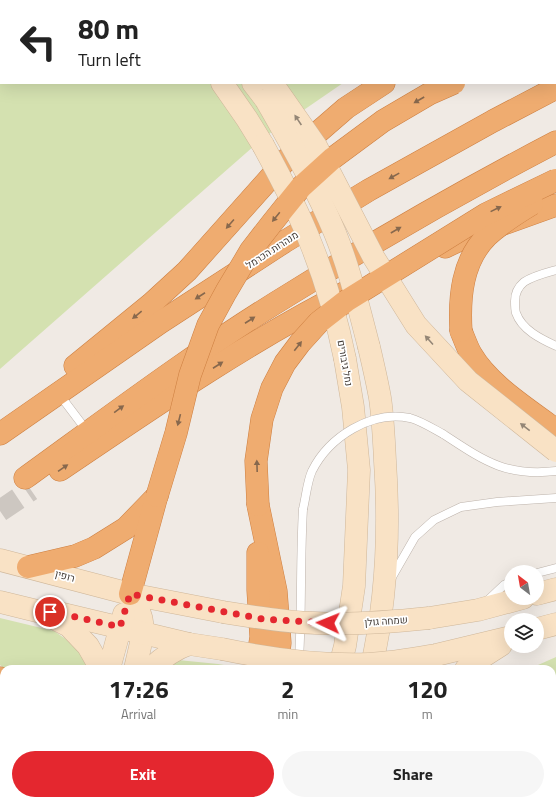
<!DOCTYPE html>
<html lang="en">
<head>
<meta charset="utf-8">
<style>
  body { margin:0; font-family:"Titillium Web",Heebo,sans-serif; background:#f6f6f6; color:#222; height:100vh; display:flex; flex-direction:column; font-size:15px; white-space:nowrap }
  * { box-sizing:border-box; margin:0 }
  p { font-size:13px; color:#767676 }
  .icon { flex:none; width:22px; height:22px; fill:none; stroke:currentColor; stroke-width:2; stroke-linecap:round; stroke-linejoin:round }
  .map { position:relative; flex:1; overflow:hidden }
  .details { position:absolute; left:0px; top:665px; width:556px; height:140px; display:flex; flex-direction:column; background:#fff; border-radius:12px 12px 0 0; box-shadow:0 4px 16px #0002 }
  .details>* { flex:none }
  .top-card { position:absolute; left:0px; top:0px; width:556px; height:84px; box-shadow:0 4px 16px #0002; background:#fff; color:#222; overflow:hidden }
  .needle { width:26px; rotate:329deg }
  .controls { position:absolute; left:504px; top:565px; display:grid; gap:8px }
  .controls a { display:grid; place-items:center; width:40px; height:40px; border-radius:50%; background:#fff; box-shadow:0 4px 16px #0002; font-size:20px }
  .pin { position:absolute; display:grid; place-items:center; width:34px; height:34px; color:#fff; margin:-17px; border:2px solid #fff; border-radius:50%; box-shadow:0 1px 4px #0007 }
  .me { position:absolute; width:44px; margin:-22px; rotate:272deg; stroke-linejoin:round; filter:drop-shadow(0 0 3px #0008) }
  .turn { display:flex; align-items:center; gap:14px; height:84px; padding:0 12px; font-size:18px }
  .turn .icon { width:52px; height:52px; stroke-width:2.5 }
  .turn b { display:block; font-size:28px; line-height:34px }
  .eta { display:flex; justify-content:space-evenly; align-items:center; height:68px; text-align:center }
  .eta b { font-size:24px; font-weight:700; line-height:28px }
  .button { display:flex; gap:8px; margin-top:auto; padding:8px 12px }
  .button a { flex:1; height:46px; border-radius:24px; background:#e4272f; color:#fff; font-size:16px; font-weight:700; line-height:46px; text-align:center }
  .button a+a { background:#f6f6f6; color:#222 }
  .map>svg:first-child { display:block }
</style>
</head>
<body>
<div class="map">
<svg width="556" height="805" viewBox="0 0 556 805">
  <rect width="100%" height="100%" fill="#f0eae4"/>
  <!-- green -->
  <g fill="#d4e1b0">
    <polygon points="0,0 536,0 1,1 1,83 343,83 263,138 0,369"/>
    <polygon points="0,618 54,631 73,644 88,664 89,669 5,669 0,665"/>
    <polygon points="556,657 556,805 383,805 385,801 552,801 552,669 529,669"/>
    <polygon points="178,660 218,664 248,669 160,669"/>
    <polygon points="0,691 4,694 4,801 51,801 50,805 0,805"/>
    <polygon points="117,801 212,801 209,805 116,805"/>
  </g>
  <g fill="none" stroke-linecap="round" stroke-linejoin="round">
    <!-- stream -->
    <polyline stroke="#a5d9e8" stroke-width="5" points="487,0 494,1"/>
    <!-- highway-tunnel -->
    <polyline stroke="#cdc7c1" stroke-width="22" stroke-dasharray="22 11" stroke-linecap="butt" points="0,511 31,490"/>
    <!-- lane casing -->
    <g stroke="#bdb3ab" stroke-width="9">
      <g id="lane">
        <path d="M556 270C545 273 533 276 524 282 518 287 515 293 515 301 515 305 515 310 516 313 522 330 541 339 556 346"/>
        <polyline points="59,394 87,431"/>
        <path d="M443 434C483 460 505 477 556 471"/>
        <polyline points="537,573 556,568"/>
        <polyline points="392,577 415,537 434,520 461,507 497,502 556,498"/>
        <polyline points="487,601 504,585 511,582"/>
        <path d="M299 660C302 610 300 560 303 509"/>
        <polyline points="277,805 278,801"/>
      </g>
    </g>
    <!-- secondary casing -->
    <g stroke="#cfb79a" stroke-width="23">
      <g id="secondary">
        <polyline points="150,0 151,1"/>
        <polyline points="198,0 199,1"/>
        <polyline points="222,83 247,119 263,145"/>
        <polyline points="253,83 266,100"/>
        <path d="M369 347C373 364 377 381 380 398 383 418 384 440 385 461 390 533 387 599 371 669"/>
        <polyline points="0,560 130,594 223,612"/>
        <path d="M130 594C150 624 142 636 135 669"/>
        <polyline points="537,594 556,589"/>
        <polyline points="0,602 37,611 63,614 189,644 222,649"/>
        <polyline points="51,617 69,626 88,646 101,669"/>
        <polyline points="429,618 478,610 523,598"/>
        <polyline points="537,629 556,624"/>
        <polyline points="436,655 511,637"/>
        <polyline points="109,669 124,614"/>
        <path d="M150 669C162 658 174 649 189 644"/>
        <polyline points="339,669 345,646 354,586 359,470 353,407 345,359"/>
        <polyline points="466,669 476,661 501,645"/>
        <polyline points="79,805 80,801"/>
        <polyline points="103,805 104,801"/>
        <polyline points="300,805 302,801"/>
        <polyline points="330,805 331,801"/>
        <polyline points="360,805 362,801"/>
      </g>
    </g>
    <!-- highway casing -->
    <g stroke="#cd7f41" stroke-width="23">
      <g id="highway">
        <polyline points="555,7 556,6"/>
        <polyline points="555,40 556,40"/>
        <polyline points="445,247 464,238 556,205"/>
        <path d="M461 331C464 338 467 347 471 354 489 385 527 408 556 430"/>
        <polyline points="75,366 151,304 187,271 286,160 346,108 384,83"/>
        <polyline points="0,434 161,322 284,242 369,190 493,121 556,88"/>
        <path d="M60 470C153 407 246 343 346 292"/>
        <path d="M25 478C112 415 198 350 290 294 377 240 466 189 556 142"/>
        <polyline points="258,505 276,591 280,643 277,669"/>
        <polyline points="28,567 75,556 94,548 126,528 157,496"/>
        <polyline points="130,594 156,499"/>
        <polyline points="256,669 261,637 258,590 258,553"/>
        <polyline points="0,678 4,680"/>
        <polyline points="228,805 231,801"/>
      </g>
    </g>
    <!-- path -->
    <g stroke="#bba99a" stroke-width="2.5" stroke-dasharray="2 2" stroke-linecap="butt">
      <polyline points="445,0 445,1"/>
      <polyline points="0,728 4,733"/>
    </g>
    <!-- lane -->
    <use href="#lane" stroke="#fff" stroke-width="8"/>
    <!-- secondary -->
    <use href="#secondary" stroke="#f9e2c5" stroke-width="22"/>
    <!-- highway -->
    <use href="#highway" stroke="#efac70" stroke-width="22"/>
    <!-- lane-bridge casing -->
    <g stroke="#bdb3ab" stroke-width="9" stroke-linecap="butt">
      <path id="lane-bridge" d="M303 509C306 497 307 482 312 471 329 437 371 410 410 418 421 421 432 428 443 434"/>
    </g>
    <!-- secondary-bridge casing -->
    <g stroke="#cfb79a" stroke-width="23" stroke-linecap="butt">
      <g id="secondary-bridge">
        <polyline points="272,83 316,146 374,258 416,325 468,381 556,451"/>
        <path d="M266 100C291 144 316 187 335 233 350 270 359 309 369 347"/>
        <path d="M263 145C281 178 298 210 311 244 326 281 337 320 345 359"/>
        <path d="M223 612C254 617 284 622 315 623 353 625 391 622 429 618"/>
        <path d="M222 649C270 659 319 666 369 664 391 663 413 659 436 655"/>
      </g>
    </g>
    <!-- highway-bridge casing -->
    <g stroke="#cd7f41" stroke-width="23" stroke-linecap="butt">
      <g id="highway-bridge">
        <path d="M461 331C459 297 462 261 487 236 500 224 517 213 532 204"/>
        <polyline points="157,496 176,433 190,375 208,325 226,292 251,250 272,223 301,187 333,158 383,121 429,94 454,83"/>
        <polyline points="258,505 256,461 262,419 272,388 285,363 300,343 319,322 346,301 486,214 556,180"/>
      </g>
    </g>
    <!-- lane-bridge -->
    <use href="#lane-bridge" stroke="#fff" stroke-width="8"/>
    <!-- secondary-bridge -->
    <use href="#secondary-bridge" stroke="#f9e2c5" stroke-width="22"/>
    <!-- highway-bridge -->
    <use href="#highway-bridge" stroke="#efac70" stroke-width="22"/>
  </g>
  <!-- one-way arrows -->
  <defs><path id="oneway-solid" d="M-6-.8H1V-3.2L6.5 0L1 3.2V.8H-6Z"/></defs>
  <g fill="#87684d">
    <use href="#oneway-solid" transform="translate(419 100) rotate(150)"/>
    <use href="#oneway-solid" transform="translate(394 176) rotate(151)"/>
    <use href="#oneway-solid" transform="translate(496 209) rotate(-26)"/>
    <use href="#oneway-solid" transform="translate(276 217) rotate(129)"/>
    <use href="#oneway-solid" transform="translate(230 224) rotate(131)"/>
    <use href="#oneway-solid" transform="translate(396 230) rotate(-30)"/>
    <use href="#oneway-solid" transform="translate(200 296) rotate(147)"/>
    <use href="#oneway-solid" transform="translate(137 315) rotate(141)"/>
    <use href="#oneway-solid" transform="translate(250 320) rotate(-33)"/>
    <use href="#oneway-solid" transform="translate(298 346) rotate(-52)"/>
    <use href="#oneway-solid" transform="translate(218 365) rotate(-33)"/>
    <use href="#oneway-solid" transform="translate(119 409) rotate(-36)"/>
    <use href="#oneway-solid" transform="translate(179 420) rotate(104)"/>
    <use href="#oneway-solid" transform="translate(257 466) rotate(-92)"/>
    <use href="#oneway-solid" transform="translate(63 468) rotate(-34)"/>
  </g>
  <g fill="#948676">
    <use href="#oneway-solid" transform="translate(298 120) rotate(-124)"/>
    <use href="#oneway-solid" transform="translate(429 340) rotate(-132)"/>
    <use href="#oneway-solid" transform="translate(525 427) rotate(-142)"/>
  </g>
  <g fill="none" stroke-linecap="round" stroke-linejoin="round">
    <!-- route -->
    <polyline stroke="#e4272f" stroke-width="7" stroke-dasharray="0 12.6" points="50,612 63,614 120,627 130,594 263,619 328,623"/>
  </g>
  <g text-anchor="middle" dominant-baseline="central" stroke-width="3.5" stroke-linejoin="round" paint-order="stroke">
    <!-- street labels -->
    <g font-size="10" fill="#413a35" stroke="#fff">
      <text transform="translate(272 250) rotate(-33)">מנהרות הכרמל</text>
      <text transform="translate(345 363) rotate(80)">נחל גיבורים</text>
      <text transform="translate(65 576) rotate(15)">רופין</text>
      <text transform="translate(386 621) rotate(-4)">שמחה גולן</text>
    </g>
  </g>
</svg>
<div class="controls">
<a><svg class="needle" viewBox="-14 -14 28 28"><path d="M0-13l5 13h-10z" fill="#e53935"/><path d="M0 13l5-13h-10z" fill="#767676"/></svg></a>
<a><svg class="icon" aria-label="layers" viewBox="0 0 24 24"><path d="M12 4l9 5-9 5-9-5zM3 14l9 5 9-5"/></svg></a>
</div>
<div class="pin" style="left:50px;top:612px;background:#d93025"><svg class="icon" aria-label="arrive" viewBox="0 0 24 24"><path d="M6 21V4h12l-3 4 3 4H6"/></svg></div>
<svg class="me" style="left:328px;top:623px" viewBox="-20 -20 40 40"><path d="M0-17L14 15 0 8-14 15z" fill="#e4272f" stroke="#fff" stroke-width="4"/></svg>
<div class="top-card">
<div class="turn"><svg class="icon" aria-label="left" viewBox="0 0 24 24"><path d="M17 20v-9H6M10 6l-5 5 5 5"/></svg><div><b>80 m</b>Turn left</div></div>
</div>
<section class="details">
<div class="eta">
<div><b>17:26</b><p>Arrival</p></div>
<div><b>2</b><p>min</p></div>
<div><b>120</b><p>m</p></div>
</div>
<div class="button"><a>Exit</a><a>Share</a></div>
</section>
</div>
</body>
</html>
